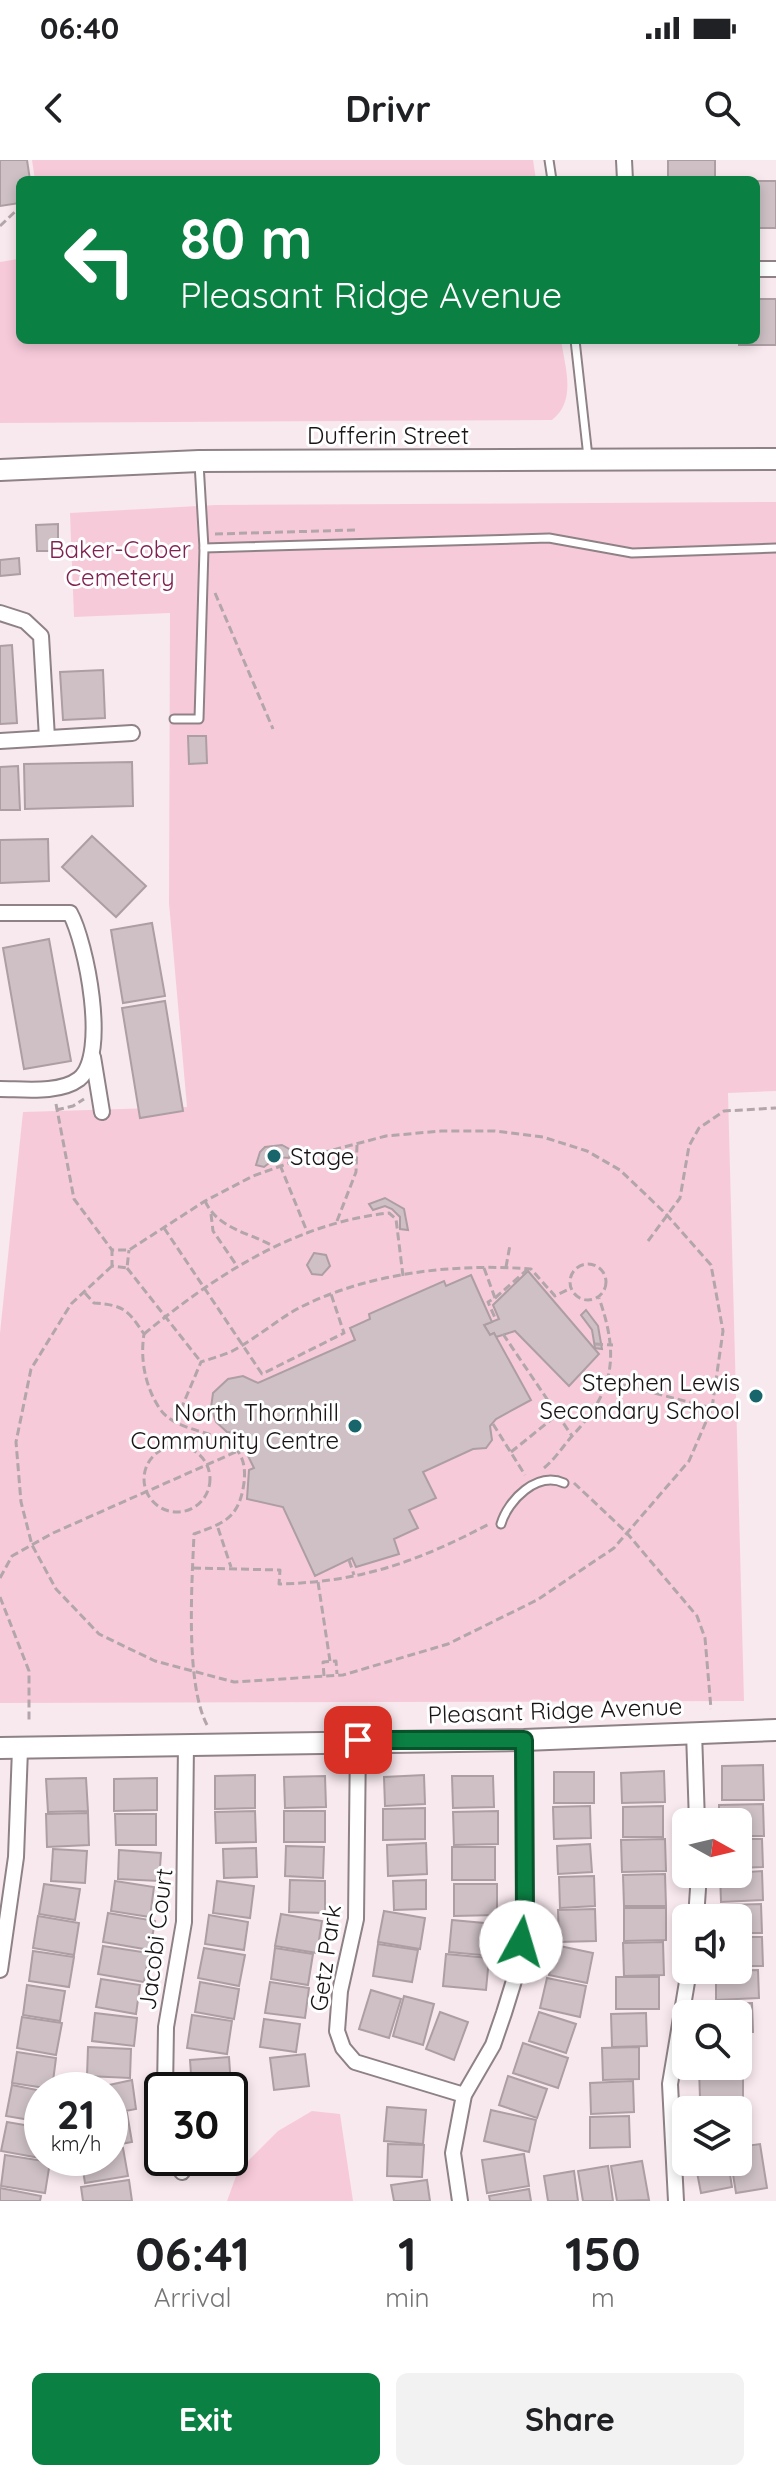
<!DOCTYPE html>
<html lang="en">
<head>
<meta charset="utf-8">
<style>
  body { margin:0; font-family:Quicksand,sans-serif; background:#f2f2f2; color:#202124; height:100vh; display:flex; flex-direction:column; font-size:30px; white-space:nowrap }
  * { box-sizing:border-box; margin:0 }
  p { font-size:26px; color:#757577 }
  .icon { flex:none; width:44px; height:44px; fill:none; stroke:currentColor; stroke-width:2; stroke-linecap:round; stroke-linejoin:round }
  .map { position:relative; height:2041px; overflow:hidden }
  .sheet { display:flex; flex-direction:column; background:#fff; flex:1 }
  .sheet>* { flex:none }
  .hud { position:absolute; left:16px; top:16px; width:744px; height:168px; border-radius:12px; box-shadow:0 4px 12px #0003; background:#0b8043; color:#fff; overflow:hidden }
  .needle { width:52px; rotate:98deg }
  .controls { position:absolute; left:672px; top:1648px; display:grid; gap:16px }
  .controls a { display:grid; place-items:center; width:80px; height:80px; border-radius:12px; background:#fff; box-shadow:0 4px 12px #0003; font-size:40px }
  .speed { position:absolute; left:24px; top:1912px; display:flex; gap:16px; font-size:40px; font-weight:700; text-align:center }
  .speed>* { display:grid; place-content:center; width:104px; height:104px; border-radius:50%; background:#fff; box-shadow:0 4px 12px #0003; line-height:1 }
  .speed small { font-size:20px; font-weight:400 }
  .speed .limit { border:4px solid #111; border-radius:12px; background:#fff; color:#111 }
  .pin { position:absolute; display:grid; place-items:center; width:68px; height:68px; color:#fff; margin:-34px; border-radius:16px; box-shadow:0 4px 12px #0006 }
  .me { position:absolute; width:88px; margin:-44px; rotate:6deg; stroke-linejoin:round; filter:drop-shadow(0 0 6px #0008) }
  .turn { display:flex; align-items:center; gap:28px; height:168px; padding:0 32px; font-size:36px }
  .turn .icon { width:104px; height:104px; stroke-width:2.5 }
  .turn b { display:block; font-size:56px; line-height:68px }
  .eta { display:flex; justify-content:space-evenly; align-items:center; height:136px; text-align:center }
  .eta b { font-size:48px; font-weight:800; line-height:56px }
  .action { display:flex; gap:16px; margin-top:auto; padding:16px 32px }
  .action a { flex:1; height:92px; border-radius:12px; background:#0b8043; color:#fff; font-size:32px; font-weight:800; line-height:92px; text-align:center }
  .action a+a { background:#f2f2f2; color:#202124 }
  .status { display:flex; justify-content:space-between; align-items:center; height:56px; padding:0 40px; background:#fff; direction:ltr }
  .status svg { height:22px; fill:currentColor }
  header { display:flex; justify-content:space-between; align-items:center; height:104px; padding:0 32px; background:#fff; font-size:36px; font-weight:800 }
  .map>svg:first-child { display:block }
</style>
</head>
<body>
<div class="status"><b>06:40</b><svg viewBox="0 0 49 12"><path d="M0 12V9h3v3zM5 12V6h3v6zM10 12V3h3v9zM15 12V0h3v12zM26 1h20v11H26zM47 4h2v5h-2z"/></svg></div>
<header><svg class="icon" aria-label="back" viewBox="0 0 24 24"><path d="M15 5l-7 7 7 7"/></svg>Drivr<svg class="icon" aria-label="search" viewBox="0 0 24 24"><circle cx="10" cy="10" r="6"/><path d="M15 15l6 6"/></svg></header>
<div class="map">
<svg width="776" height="2041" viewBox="0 0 776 2041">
  <rect width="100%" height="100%" fill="#f8e9ee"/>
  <!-- green -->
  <g fill="#f7cada">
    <polygon points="32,0 533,0 536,20 35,20"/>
    <path d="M20 93V180H561C565 207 577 241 552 260L0 263V102L18 99Z"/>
    <polygon points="776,342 776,931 728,933 744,1541 0,1543 0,1173 23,952 187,947 169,743 170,453 74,457 70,353 216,345"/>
    <polygon points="312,1951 340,1954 353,2041 227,2041 238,2011 278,1971"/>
  </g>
  <!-- building -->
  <g fill="#cec0c5" stroke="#ac9ea3" stroke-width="2">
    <polygon points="0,0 27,0 30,20 20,20 20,43 0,46"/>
    <rect x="668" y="0" width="47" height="20"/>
    <rect x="756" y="21" width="20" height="47"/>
    <polygon points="756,139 776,139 776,185 739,185 739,180 756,180"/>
    <polygon points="58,364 58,391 37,391 36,365"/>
    <polygon points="19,398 20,414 0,416 0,400"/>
    <polygon points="12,485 17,563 0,564 0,486"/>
    <polygon points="103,510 105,558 63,560 60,512"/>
    <polygon points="188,576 206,576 207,603 189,604"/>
    <polygon points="132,602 133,646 25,649 24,604"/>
    <polygon points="18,606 20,650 0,650 0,607"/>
    <polygon points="92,676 146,726 116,757 62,707"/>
    <polygon points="48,679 49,721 0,723 0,680"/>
    <polygon points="152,763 165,836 123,843 111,770"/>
    <polygon points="49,779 71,901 24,909 3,788"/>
    <polygon points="165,841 183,951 140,958 122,848"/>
    <polygon points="282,985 291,990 289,998 277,997 264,1007 256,1005 260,992 265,987"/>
    <polygon points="385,1038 404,1049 408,1070 400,1069 400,1057 392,1049 385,1046 373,1050 369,1044"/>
    <polygon points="314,1093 326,1095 330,1106 322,1115 312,1114 307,1105"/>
    <polygon points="528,1111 599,1194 569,1226 515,1171 496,1177 494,1173 490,1175 484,1165 499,1159 493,1145"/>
    <polygon points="471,1115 492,1162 484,1165 490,1175 494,1173 531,1240 496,1259 490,1266 492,1280 486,1288 473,1289 423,1312 436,1338 409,1350 418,1368 394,1379 399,1394 356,1407 352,1398 315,1416 283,1347 247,1339 249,1310 254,1308 248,1296 254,1293 245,1274 227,1272 216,1262 211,1248 213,1233 228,1219 243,1216 258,1223 355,1180 350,1168 370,1159 369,1154 444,1121 446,1126"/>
    <polygon points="586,1150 598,1166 602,1189 595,1188 592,1170 581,1155"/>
    <polygon points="763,1605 764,1640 722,1640 722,1606"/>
    <polygon points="664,1611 665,1642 622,1643 621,1613"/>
    <rect x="554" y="1612" width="40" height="31"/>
    <polygon points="255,1615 255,1648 215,1649 215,1616"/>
    <polygon points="424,1615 425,1644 385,1646 384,1617"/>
    <polygon points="325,1616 326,1647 285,1648 284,1617"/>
    <polygon points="452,1616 493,1616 494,1647 453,1648"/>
    <polygon points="86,1618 88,1651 48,1652 46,1619"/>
    <polygon points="157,1618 157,1650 114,1651 114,1619"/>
    <polygon points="763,1644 764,1676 738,1676 738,1662 719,1662 719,1645"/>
    <polygon points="590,1646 591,1678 554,1679 553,1647"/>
    <polygon points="663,1646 663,1677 623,1677 623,1647"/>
    <polygon points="425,1648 425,1679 383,1680 383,1649"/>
    <polygon points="255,1651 256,1682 216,1683 215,1652"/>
    <rect x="284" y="1651" width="41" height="31"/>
    <polygon points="498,1651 498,1684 454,1685 453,1652"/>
    <polygon points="88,1653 89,1685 47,1687 46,1654"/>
    <polygon points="115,1654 156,1654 156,1685 116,1685"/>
    <polygon points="665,1679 666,1711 622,1712 621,1680"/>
    <polygon points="738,1679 762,1679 763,1707 738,1708"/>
    <polygon points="426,1683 427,1714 388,1716 387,1685"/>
    <polygon points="590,1684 592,1712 558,1714 557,1686"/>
    <polygon points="286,1686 324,1687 323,1718 285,1716"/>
    <rect x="452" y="1687" width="43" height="33"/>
    <polygon points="256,1688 257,1717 224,1718 223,1689"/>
    <polygon points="53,1689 87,1691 85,1723 51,1721"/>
    <polygon points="119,1690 161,1693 159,1721 118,1719"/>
    <polygon points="762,1711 763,1740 721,1742 720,1714"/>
    <polygon points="665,1714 666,1746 624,1746 623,1715"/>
    <polygon points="594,1716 595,1746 560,1748 559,1717"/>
    <polygon points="290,1720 325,1721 325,1753 289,1752"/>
    <polygon points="426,1720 426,1749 394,1750 393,1721"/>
    <polygon points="115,1721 154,1727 150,1757 111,1751"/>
    <polygon points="217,1721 254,1726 250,1758 213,1753"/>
    <polygon points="44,1724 80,1729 75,1760 39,1754"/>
    <polygon points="454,1724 497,1724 497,1755 454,1756"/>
    <polygon points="761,1744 762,1773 738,1773 738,1758 724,1758 724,1745"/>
    <polygon points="624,1748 666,1748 666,1780 624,1781"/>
    <polygon points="595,1749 596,1781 559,1782 558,1750"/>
    <polygon points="384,1751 425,1758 420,1789 378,1782"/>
    <polygon points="108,1753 155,1761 150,1790 103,1782"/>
    <polygon points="281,1754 322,1761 317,1793 275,1786"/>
    <polygon points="209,1755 248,1762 244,1790 205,1784"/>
    <polygon points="38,1756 79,1763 74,1795 33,1788"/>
    <polygon points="452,1760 495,1764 492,1796 449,1792"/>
    <polygon points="738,1777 762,1777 763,1806 738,1806"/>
    <polygon points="663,1782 664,1815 624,1816 623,1783"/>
    <polygon points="378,1784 418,1790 412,1822 373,1816"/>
    <polygon points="555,1785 593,1793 587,1823 549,1815"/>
    <polygon points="103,1786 149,1793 144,1822 98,1814"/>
    <polygon points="204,1788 245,1795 239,1826 198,1818"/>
    <polygon points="275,1788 313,1794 308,1825 271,1819"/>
    <polygon points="33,1791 74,1797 69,1827 29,1821"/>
    <polygon points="446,1794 489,1798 486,1830 443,1826"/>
    <polygon points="758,1810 759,1838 716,1840 716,1811"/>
    <rect x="616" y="1817" width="43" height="32"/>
    <polygon points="547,1818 586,1826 580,1857 540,1848"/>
    <polygon points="101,1819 140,1825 136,1854 96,1847"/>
    <polygon points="200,1822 239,1829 234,1859 195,1852"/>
    <polygon points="270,1822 309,1828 305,1858 265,1853"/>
    <polygon points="27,1825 65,1831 60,1861 23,1855"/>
    <polygon points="371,1830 401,1839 389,1878 359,1869"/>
    <polygon points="404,1836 434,1844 423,1885 393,1876"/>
    <polygon points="752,1843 753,1872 738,1872 738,1854 711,1854 711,1844"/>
    <polygon points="440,1852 468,1862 454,1900 426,1889"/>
    <polygon points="539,1852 576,1864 566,1893 529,1881"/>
    <polygon points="95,1853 137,1858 134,1886 92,1881"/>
    <polygon points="646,1853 647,1886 612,1887 611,1854"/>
    <polygon points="192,1855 232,1861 227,1894 187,1888"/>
    <polygon points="22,1857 62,1863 56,1895 17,1888"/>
    <polygon points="264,1859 300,1864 296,1892 260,1887"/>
    <rect x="738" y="1876" width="6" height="29"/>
    <polygon points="523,1883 568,1898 558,1928 513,1913"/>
    <polygon points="88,1887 131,1889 130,1918 87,1916"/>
    <polygon points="639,1887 639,1919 603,1920 602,1888"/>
    <polygon points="17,1892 56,1898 52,1929 12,1923"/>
    <polygon points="305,1894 309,1926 274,1930 270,1898"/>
    <polygon points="229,1897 231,1926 192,1929 190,1900"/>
    <polygon points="699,1909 743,1909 743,1938 700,1938"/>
    <polygon points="508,1916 547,1929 537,1958 499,1945"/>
    <polygon points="132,1920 136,1949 110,1954 110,1930 86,1930"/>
    <polygon points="633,1921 634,1952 591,1954 590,1923"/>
    <polygon points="12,1925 42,1931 42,1962 6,1956"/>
    <polygon points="239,1930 245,1961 230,1964 230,1932"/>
    <polygon points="694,1942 743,1942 744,1969 738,1969 738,1950 694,1950"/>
    <polygon points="387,1947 426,1950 423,1984 384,1981"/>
    <polygon points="491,1950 536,1960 529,1992 484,1981"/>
    <polygon points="127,1953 132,1982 110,1986 110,1956"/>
    <polygon points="629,1956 630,1987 590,1988 590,1957"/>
    <polygon points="7,1962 42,1968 40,1998 1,1991"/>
    <polygon points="388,1984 424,1985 422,2017 387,2016"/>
    <polygon points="760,1984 767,2028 736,2033 731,2002 738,2002 738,1987"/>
    <polygon points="123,1988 128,2016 85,2023 81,1998 110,1998 110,1990"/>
    <polygon points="524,1994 529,2026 487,2033 482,2000"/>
    <polygon points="5,1995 50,2002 45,2033 1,2026"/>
    <polygon points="642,2001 649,2040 617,2041 611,2006"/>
    <polygon points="695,2002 728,2002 732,2027 701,2033"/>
    <polygon points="608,2006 613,2041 583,2041 578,2011"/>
    <polygon points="574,2011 578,2041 548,2041 544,2016"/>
    <polygon points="129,2020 132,2041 83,2041 81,2027"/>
    <polygon points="427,2020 430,2041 394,2041 391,2025"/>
    <polygon points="0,2028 41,2036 40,2041 0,2041"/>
    <polygon points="529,2029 531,2041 490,2041 489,2036"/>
  </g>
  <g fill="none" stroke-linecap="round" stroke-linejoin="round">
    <!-- lane casing -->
    <g stroke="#8f8287" stroke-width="11">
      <g id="lane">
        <polyline points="549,0 552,20"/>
        <polyline points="575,180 588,297"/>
        <polyline points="204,388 549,378 632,393 776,388"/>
        <polyline points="174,559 199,559 204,388 199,303"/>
        <path d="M501 1364C508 1340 537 1311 564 1323"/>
      </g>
    </g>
    <!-- street casing -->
    <g stroke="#8f8287" stroke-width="18">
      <g id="street">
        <polyline points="624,0 625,20"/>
        <polyline points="756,109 776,109"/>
        <polyline points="0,453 25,461 41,476 47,578"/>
        <polyline points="0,581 132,573"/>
        <path d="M0 753H70C86 782 109 895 79 919 59 934 23 929 0 929"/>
        <polyline points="93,897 102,952"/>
        <polyline points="694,1572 697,1662"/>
        <polyline points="358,1580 356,1759 340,1831 337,1871 343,1888 355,1902 464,1935"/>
        <polyline points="696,1758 699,1714"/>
        <polyline points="0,1810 16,1697 20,1589"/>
        <polyline points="165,1930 166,1867 184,1762 186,1584"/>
        <polyline points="179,1998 182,2012"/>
        <polyline points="460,2041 453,1993 464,1935 493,1885 504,1853 517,1811 525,1753 524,1580"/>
        <polyline points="676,2041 670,1924 689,1810"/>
      </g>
    </g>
    <!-- secondary casing -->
    <g stroke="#8f8287" stroke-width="24">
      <g id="secondary">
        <polyline points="0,310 199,301 776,299"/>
        <polyline points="0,1588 524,1580 776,1570"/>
      </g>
    </g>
    <!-- path -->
    <g stroke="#b2a6ab" stroke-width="3" stroke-dasharray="8 4" stroke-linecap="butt">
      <polyline points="0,66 20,47"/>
      <polyline points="215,374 356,370"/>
      <polyline points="215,433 273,569"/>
      <polyline points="56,944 74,1039 112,1090"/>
      <polyline points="56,950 73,946 84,939"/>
      <polyline points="280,1005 308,1074"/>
      <path d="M205 1041C218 1069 248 1072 273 1086"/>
      <polyline points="211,1054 213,1071 237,1106"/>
      <polyline points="337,1061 356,1012 357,985"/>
      <polyline points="164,1068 262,1214 344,1173 331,1134"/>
      <polyline points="648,1081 680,1038 689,986 699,968 724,951 776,948"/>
      <circle cx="588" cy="1122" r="18"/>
      <polyline points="112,1106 71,1144 31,1209 16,1282 21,1342 32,1385 56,1429 99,1474 155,1501 234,1522 343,1515 448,1484 537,1440 614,1388 689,1301 712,1248 723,1171 711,1105 666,1054 620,1010 587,991 543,977 495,971 441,971 386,976 306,997 253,1016 205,1041 129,1090 112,1090 112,1106 127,1108 129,1090"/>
      <polyline points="506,1107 510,1085"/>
      <polyline points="127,1108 201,1202"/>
      <polyline points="484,1108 495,1138 488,1142 496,1160"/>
      <path d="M85 1133 94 1143C124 1145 128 1150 144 1174 140 1199 145 1227 160 1249 183 1283 256 1261 243 1329 237 1360 221 1364 194 1374 192 1423 185 1523 207 1565"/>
      <polyline points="495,1138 528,1109"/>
      <path d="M144 1174C216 1115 295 1063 389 1053L396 1059 403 1116"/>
      <polyline points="503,1174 572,1276"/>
      <polyline points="595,1184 613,1185"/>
      <polyline points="608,1221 712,1248"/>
      <path d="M176 1261 201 1202C212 1198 226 1195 236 1189 256 1178 276 1161 297 1149 366 1113 454 1103 531 1109L555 1136 571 1128"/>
      <polyline points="493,1264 525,1315"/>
      <circle cx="177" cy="1319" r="33"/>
      <polyline points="511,1292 557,1255"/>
      <path d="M544 1308C556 1298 563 1286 573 1275 615 1230 619 1195 599 1138"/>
      <polyline points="574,1323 626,1372 697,1456 705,1478 711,1549"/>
      <polyline points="218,1368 231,1407"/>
      <polyline points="349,1400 354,1415"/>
      <path d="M193 1408 280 1410 279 1424C362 1422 419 1401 491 1363"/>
      <polyline points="0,1418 12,1396 53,1373 238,1291"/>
      <polyline points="318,1422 330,1501"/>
      <polyline points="0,1437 29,1511 29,1561"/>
      <polyline points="324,1516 323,1502 336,1501 337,1514"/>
    </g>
    <!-- lane -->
    <use href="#lane" stroke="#fff" stroke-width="7"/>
    <!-- street -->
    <use href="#street" stroke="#fff" stroke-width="14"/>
    <!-- secondary -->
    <use href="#secondary" stroke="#fff" stroke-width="20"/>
  </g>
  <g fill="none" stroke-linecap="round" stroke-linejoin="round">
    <!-- route casing -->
    <g stroke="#07532c" stroke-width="20">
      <polyline id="route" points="358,1580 524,1580 525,1753 521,1782"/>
    </g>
    <!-- route -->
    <use href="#route" stroke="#0b8043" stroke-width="14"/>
  </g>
  <!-- markers -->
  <g fill="#18666b" stroke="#fff" stroke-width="3">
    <circle cx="274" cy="996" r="8"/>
    <circle cx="756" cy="1236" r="8"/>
    <circle cx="355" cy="1266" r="8"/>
  </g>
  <g text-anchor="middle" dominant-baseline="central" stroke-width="6" stroke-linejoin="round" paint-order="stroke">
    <!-- street labels -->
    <g font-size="24" fill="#191416" stroke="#fff">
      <text x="388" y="275">Dufferin Street</text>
      <text transform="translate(555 1550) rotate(-2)">Pleasant Ridge Avenue</text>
      <text transform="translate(155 1779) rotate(-83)">Jacobi Court</text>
      <text transform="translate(325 1798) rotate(-82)">Getz Park</text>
    </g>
    <!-- park labels -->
    <g font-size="24" fill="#812352" stroke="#fff">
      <text x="120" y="389">Baker-Cober<tspan x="120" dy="28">Cemetery</tspan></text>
    </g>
    <!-- poi labels -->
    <g font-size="24" fill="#191416" stroke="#fff" text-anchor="end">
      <text x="290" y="996" text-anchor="start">Stage</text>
      <text x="740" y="1222">Stephen Lewis<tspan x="740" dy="28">Secondary School</tspan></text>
      <text x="339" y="1252">North Thornhill<tspan x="339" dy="28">Community Centre</tspan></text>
    </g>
  </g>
</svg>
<div class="controls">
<a><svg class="needle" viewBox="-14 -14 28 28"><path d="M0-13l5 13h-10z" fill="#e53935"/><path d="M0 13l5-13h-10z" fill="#757577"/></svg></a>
<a><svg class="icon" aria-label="sound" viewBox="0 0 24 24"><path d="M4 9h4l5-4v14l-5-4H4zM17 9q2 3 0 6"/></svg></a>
<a><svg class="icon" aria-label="search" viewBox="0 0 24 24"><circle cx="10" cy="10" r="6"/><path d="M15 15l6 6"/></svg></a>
<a><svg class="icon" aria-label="layers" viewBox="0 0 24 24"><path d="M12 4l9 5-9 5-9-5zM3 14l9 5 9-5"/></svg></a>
</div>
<div class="speed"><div>21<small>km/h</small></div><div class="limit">30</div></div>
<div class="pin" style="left:358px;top:1580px;background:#d93025"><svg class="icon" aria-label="arrive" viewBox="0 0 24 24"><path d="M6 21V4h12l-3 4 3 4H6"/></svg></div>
<svg class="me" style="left:521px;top:1782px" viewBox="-20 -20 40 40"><circle r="19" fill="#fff"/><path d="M0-13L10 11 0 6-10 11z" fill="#0b8043"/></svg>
<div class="hud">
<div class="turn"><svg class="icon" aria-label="left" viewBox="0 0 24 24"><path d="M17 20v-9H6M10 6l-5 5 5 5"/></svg><div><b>80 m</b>Pleasant Ridge Avenue</div></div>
</div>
</div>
<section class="sheet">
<div class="eta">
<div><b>06:41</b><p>Arrival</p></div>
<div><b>1</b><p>min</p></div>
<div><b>150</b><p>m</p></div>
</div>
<div class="action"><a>Exit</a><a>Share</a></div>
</section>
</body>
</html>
